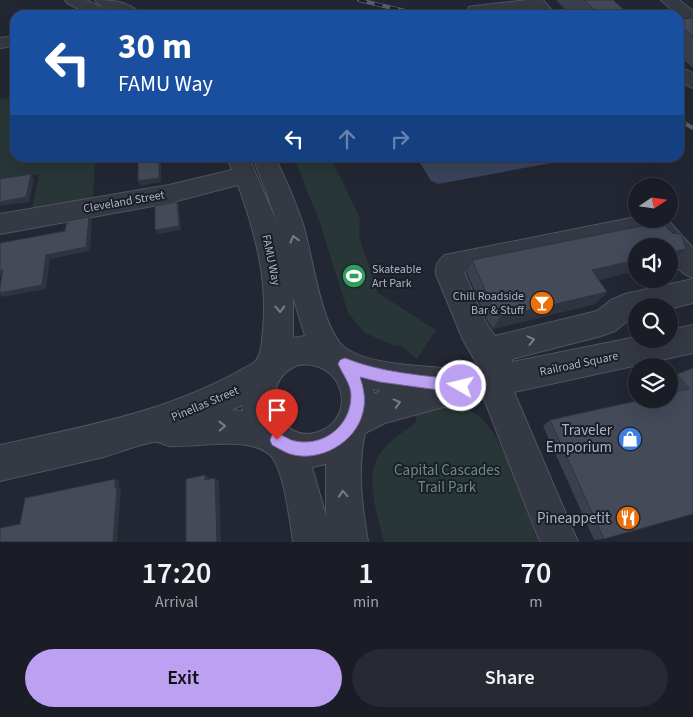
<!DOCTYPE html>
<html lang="en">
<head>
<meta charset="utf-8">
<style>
  body { margin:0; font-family:"Source Sans 3",sans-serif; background:#272a32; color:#f1f3f6; height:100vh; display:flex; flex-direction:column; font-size:19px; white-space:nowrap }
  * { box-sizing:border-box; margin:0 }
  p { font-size:16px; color:#9fa2a7 }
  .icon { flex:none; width:28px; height:28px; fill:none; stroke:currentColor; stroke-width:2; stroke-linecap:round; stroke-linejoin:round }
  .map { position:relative; height:542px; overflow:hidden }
  .sheet { display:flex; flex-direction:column; background:#1a1d26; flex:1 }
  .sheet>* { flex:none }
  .top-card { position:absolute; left:10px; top:10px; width:674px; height:152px; border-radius:15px; box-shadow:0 5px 20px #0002,0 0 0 1px #383b43; background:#1a4fa0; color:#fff; overflow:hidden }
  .needle { width:32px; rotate:77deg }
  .controls { position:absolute; left:628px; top:178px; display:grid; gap:10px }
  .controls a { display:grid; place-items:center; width:50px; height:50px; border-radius:50%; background:#1a1d26; box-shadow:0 5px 20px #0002,0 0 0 1px #383b43; font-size:25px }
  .pin { position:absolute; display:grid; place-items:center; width:42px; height:42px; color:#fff; margin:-51px -21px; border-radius:50% 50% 50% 0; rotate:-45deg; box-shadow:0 0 5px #0007 }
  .pin .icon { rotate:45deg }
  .me { position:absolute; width:55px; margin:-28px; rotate:278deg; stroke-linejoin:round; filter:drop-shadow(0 0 4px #0008) }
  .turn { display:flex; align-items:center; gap:18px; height:105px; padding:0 25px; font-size:22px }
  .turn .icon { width:65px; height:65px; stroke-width:2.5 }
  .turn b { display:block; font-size:35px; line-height:42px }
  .lanes { display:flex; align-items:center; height:48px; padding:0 25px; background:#0003; justify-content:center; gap:25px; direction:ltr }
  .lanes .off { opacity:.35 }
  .eta { display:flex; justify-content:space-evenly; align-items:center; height:85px; text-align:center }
  .eta b { font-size:30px; font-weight:600; line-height:35px }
  .button { display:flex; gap:10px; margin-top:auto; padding:10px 25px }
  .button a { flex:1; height:58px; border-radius:30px; background:#bca0f2; color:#111; font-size:20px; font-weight:600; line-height:58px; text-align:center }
  .button a+a { background:#272a32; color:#f1f3f6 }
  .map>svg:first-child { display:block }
</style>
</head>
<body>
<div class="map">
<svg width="693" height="542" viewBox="0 0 693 542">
  <rect width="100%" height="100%" fill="#222733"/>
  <!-- green -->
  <g fill="#283638">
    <polygon points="15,97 15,158 95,158 93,198 32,208 39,174 0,180 0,99"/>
    <polygon points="294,158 331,158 360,218 359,236 378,293 436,330 417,359 400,345 395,346 365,333 348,313 320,223"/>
    <path d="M438 407C450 407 462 406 473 412 504 429 525 508 538 542H384C378 517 364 479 379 455 387 442 405 431 417 421L414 413Z"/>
  </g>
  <!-- water -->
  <polygon fill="#39435b" points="417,158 578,158 438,184 431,181"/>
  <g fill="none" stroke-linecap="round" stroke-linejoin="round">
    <!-- minor casing -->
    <g stroke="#50545f" stroke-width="2">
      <g id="minor">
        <polygon points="65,0 86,0 110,11 113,15 91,15 67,3"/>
        <path d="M95 0C110 0 131 1 141 15 125 15 105 14 95 0Z"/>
        <polygon points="528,0 543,0 556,15 538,15 533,9 471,15 467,11 469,7 475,6"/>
        <polygon points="661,0 679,0 693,11 693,24 687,23"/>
        <polygon points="15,36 15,46 0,48 0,38"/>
        <polygon points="679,67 693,73 693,88 679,81"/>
        <path d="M227 158H249L277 223 266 191 253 158H275C286 179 295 201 303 224 313 257 319 316 340 343 342 346 348 350 352 352 377 366 440 367 471 370L480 369 463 340 436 274C435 265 438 260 445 255L636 217V219H667L693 248V278C679 273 669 261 669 246H660L650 234 464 272 485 321 495 336 597 311 611 300 625 294 693 279V303L669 309V306H636V317L631 318 615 331 601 336 512 359V362L636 337V339H669V330L693 325V353L514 392 578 542H540L484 399 471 402 459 400 447 406 385 423 365 433C357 469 362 506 368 542H293C290 522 284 468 270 455 249 435 195 448 169 446 164 445 160 441 155 442 142 443 118 453 104 457 69 465 35 473 0 481V445C92 425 173 411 255 362 262 353 262 340 263 329 268 279 255 232 238 185L169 203 0 234V214L169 185 232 170ZM293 297 305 336 293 338ZM298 365C343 359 358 415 321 431 279 449 254 382 298 365ZM373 389 381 391 374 394ZM242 405 243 411 232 410ZM326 464V516L312 467Z"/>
      </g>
    </g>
    <!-- minor -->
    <use href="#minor" fill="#353944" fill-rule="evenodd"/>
    <!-- rail casing -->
    <g stroke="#5a5f6d" stroke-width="4">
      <g id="rail">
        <polyline points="359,0 422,15"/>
        <polyline points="679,120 693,128"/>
      </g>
    </g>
    <!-- rail -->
    <use href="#rail" stroke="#1b1f29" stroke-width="2.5" stroke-dasharray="8" stroke-linecap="butt"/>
  </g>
  <!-- wall -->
  <g fill="#3a404c">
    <polygon points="556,0 613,0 630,15 571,15"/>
    <polygon points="693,18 693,68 679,56 679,19"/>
    <polygon points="662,222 672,233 681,234 686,249 672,263 669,264 669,246 636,246 636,271 599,280 607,292 595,304 493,329 487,320 467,273 472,260"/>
    <polygon points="693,368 693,514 604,539 594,540 543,426 550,420 675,392 669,384 669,379 677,374"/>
  </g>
  <!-- shaded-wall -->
  <g fill="#30343e">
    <polygon points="159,158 161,160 161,182 140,186 138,181"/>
    <polygon points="31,174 34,179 29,202 0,206 0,202"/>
    <polygon points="177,202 179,206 181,230 158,234 155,230"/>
    <polygon points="89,217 92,221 90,251 50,259 46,289 3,297 0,295 0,293 46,255"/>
    <polygon points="686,249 672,263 669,264 669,253"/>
    <polygon points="636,260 636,271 582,284 592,270"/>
    <polygon points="3,270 7,274 0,276 0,271"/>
    <polygon points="607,292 595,304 493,329 500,317"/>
    <polygon points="205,475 209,478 210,483 205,480"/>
    <polygon points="215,478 219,481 221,542 217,542"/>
    <polygon points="115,479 119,481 119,489 121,490 117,542 113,542"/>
  </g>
  <!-- building -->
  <g fill="#444a58" stroke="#30343e">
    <polygon points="584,0 613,0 630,15 600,15"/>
    <polygon points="693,18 693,36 679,25 679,19"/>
    <polygon points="151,158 159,158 159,178 138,181 138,160"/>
    <polygon points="31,174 26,197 0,202 0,179"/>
    <polygon points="177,202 179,226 155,230 155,206"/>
    <polygon points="89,217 86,247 46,255 42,285 0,293 0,286 3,270 0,271 0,243 65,231 67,221"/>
    <polygon points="662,222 672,233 681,234 686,249 669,253 669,246 636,246 636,260 592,270 607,292 500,317 493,308 472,260"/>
    <polygon points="693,368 693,514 604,539 550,420 645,399 669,399 669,393 689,389 677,374"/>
    <polygon points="205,475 205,480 215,478 217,542 186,542 186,479"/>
    <polygon points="115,479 115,488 117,488 113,542 0,542 0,528 20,524 25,498"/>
  </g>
  <!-- one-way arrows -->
  <defs><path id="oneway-chevron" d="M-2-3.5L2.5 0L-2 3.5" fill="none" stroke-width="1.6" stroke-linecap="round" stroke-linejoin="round" transform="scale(1.25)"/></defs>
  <g stroke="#787d89">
    <use href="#oneway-chevron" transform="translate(294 239) rotate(-105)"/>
    <use href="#oneway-chevron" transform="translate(280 309) rotate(88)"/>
    <use href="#oneway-chevron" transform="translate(531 340) rotate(-13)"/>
    <use href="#oneway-chevron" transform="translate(397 403) rotate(-14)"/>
    <use href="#oneway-chevron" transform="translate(222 426) rotate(-1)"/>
    <use href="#oneway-chevron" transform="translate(343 494) rotate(-94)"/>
  </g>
  <!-- route -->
  <path fill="#bca0f2" stroke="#7a689d" d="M345 358C382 373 421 375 461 380L466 382 468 386 466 391 461 393 380 382 360 377C364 389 366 400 363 412 356 443 319 463 290 454 284 452 278 448 272 445L270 440 272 435 277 433C282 435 287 438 291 440 321 449 351 427 351 396 351 384 343 375 338 364L340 360Z"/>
  <!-- icons -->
  <defs>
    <g id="stadium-disc" transform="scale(1.25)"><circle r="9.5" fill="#2e9e5b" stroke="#1b1f29"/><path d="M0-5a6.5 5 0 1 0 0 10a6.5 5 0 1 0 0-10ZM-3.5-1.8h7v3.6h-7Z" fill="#fff"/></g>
    <g id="bar-disc" transform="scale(1.25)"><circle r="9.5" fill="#e8710a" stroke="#1b1f29"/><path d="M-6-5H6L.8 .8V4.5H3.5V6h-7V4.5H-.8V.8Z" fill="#fff"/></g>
    <g id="shop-disc" transform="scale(1.25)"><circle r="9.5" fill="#3f7fe0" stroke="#1b1f29"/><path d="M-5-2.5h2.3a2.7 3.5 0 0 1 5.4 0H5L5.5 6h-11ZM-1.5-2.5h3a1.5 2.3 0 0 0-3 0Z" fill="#fff"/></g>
    <g id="restaurant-disc" transform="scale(1.25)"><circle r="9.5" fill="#e8710a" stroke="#1b1f29"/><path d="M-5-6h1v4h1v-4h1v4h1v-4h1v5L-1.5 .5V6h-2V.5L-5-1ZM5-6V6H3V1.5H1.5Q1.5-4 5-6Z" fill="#fff"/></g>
  </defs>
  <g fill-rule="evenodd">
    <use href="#stadium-disc" x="354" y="276"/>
    <use href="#bar-disc" x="542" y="303"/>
    <use href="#shop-disc" x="630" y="439"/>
    <use href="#restaurant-disc" x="628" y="518"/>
  </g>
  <g text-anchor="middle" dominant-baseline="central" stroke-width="4" stroke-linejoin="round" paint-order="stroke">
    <!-- street labels -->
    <g font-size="12" fill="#afb4c1" stroke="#1b1f29">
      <text transform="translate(124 202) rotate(-10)">Cleveland Street</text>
      <text transform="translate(271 260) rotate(78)">FAMU Way</text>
      <text transform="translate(579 364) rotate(-12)">Railroad Square</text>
      <text transform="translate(205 404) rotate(-23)">Pinellas Street</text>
    </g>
    <!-- poi labels -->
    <g font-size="12" fill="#afb4c1" stroke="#1b1f29" text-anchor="start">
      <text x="372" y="269">Skateable<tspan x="372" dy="14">Art Park</tspan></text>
      <text x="524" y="296" text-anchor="end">Chill Roadside<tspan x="524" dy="14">Bar &amp; Stuff</tspan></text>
    </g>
    <!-- near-poi labels -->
    <g font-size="15" fill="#afb4c1" stroke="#1b1f29" text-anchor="end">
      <text x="612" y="430">Traveler<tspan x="612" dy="17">Emporium</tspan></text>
      <text x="610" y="518">Pineappetit</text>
    </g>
    <!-- near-park labels -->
    <g font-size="15" fill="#6a8e77" stroke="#1b1f29">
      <text x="447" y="470">Capital Cascades<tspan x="447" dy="17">Trail Park</tspan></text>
    </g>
  </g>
</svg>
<div class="controls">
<a><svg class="needle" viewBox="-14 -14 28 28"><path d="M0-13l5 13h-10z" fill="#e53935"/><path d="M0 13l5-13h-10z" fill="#9fa2a7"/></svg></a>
<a><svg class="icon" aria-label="sound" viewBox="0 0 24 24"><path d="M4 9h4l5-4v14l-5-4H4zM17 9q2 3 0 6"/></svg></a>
<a><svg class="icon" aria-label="search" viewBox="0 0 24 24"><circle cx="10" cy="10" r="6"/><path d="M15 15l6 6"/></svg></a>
<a><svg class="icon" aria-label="layers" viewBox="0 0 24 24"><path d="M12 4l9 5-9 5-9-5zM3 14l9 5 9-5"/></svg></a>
</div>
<div class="pin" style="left:277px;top:440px;background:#d93025"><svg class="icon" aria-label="arrive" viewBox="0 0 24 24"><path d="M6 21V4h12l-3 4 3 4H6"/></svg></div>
<svg class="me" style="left:461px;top:386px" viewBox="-20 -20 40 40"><circle r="17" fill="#bca0f2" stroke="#fff" stroke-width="3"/><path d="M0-11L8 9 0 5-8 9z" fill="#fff"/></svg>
<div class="top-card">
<div class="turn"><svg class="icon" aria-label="left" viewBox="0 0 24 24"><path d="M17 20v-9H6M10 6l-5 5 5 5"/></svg><div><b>30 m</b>FAMU Way</div></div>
<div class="lanes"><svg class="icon" aria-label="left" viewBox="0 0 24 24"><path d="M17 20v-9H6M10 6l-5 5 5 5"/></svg><svg class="icon off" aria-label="ahead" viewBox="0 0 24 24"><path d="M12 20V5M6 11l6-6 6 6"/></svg><svg class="icon off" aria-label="right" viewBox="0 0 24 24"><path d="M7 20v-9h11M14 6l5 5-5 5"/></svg></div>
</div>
</div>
<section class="sheet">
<div class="eta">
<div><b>17:20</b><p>Arrival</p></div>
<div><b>1</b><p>min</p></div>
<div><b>70</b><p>m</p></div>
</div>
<div class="button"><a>Exit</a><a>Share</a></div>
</section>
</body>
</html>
